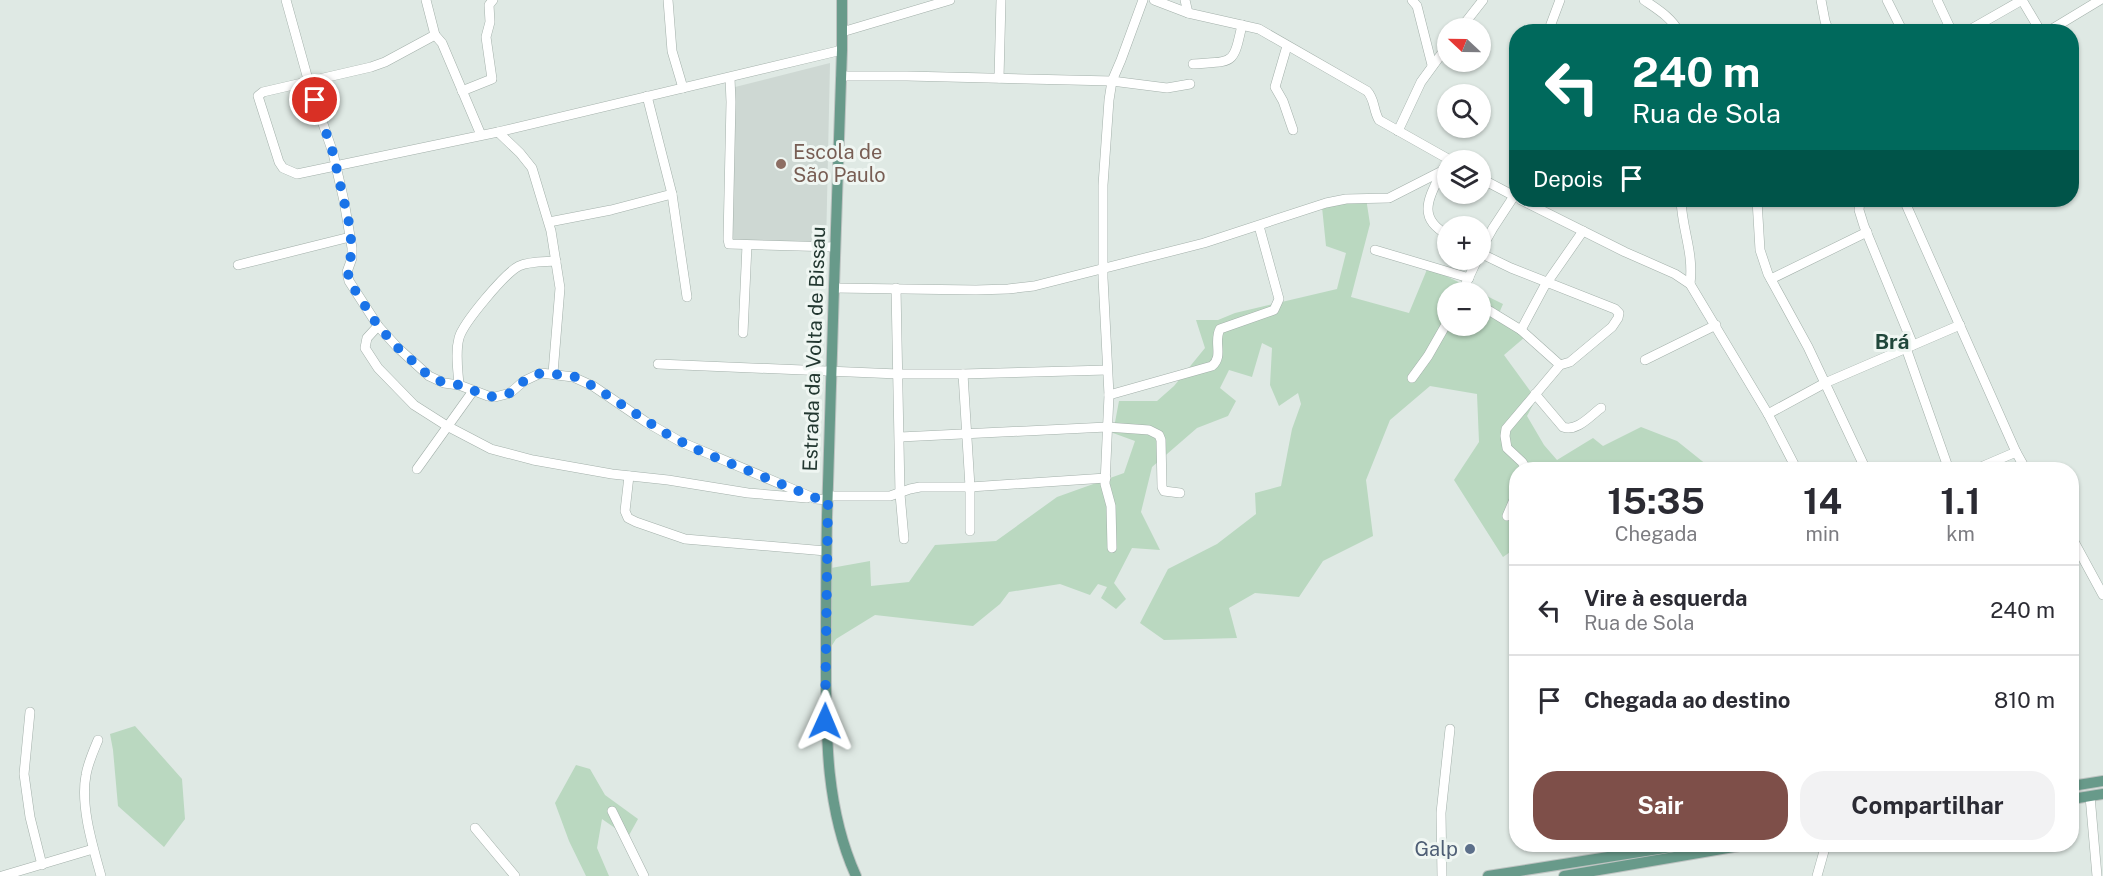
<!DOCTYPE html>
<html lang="pt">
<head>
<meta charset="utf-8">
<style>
  body { margin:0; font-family:"Public Sans",sans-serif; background:#f2f2f3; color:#2b2b33; height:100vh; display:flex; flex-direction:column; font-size:22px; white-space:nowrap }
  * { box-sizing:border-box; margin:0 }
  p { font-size:20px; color:#7c7c81 }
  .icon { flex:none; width:33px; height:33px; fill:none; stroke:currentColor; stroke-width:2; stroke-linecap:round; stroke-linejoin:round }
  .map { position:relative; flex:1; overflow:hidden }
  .drawer { position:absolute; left:1509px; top:462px; width:570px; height:390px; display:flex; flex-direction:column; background:#fff; border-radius:24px; box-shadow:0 2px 4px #0004 }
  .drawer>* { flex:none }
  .hud { position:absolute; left:1509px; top:24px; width:570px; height:183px; border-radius:24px; box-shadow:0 2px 4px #0004; background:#00695c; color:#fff; overflow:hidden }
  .needle { width:39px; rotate:292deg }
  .tools { position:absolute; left:1437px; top:18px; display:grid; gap:12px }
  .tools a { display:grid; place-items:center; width:54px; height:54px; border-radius:50%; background:#fff; box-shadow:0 2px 4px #0004; font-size:30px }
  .pin { position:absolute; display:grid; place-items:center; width:51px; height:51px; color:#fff; margin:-26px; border:3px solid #fff; border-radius:50%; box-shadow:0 2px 6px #0007 }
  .me { position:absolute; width:66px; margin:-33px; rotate:1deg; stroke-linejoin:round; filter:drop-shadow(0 0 4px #0008) }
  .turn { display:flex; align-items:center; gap:21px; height:126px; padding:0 24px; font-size:27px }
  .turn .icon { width:78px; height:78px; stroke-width:2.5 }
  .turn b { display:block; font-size:42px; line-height:51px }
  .then { display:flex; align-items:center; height:57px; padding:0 24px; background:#0003; gap:12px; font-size:22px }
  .eta { display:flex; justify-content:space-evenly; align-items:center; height:102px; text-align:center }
  .eta b { font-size:36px; font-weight:700; line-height:42px }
  .cta { display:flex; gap:12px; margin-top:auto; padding:12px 24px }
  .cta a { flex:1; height:69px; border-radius:24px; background:#7e4f49; color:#fff; font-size:24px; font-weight:700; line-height:69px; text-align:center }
  .cta a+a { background:#f2f2f3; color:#2b2b33 }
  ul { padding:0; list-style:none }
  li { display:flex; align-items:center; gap:18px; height:90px; padding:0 24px; border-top:2px solid #e1e1e2 }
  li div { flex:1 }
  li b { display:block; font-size:22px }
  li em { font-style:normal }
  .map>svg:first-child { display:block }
</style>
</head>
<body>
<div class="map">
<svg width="2103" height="876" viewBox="0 0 2103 876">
  <rect width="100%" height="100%" fill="#dfe9e4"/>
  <!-- built -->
  <polygon fill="#ced8d3" points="830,63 826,247 731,240 735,87"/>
  <!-- green -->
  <g fill="#bad8c0" fill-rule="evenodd">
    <path d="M1366 198 1370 224 1351 297 1409 313 1428 267 1503 304 1497 318 1525 337 1504 355 1536 399 1527 416 1544 445 1557 460 1593 438 1603 446 1641 427 1677 441 1712 469 1516 470V548L1503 557 1454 480 1479 442 1477 394 1430 386 1390 420 1366 480 1373 536 1323 561 1299 597 1255 593 1229 608 1237 638 1164 640 1140 623 1168 569 1217 544 1256 514 1255 493 1281 486 1292 429 1301 404 1298 393 1279 406 1270 385 1272 348 1262 343 1252 377 1229 370 1220 388 1236 401 1228 416 1197 428 1152 467 1141 512 1160 550 1132 548 1114 583 1126 599 1116 609 1101 598 1107 587 1098 584 1090 595 1060 584 1009 592 1000 604 973 626 875 615 836 639 829 650 831 568 870 561 871 586 909 582 935 545 996 541 1057 497 1124 473 1135 441 1113 433 1119 401H1157L1174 386 1205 348 1196 320H1218L1235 313 1337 289 1346 253 1326 246 1322 207ZM1448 292H1480V326H1448Z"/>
    <polygon points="135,726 182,779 185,819 164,847 118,806 113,750 110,734"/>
    <polygon points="576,765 590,769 605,795 638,819 628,837 602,819 597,848 609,876 586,876 569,841 555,803"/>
  </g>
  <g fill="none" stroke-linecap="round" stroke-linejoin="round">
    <!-- minor casing -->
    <g stroke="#a3b0aa" stroke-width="10">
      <g id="minor">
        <polyline points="286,0 309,83 333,153 344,201 352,248 352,258 347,272 349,281 378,326 398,348 429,376 444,383 459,385 488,396 495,397 510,393 524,381 541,373 573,377 593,386 646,422 681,442 816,499 828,500"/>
        <polyline points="426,0 435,35"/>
        <polyline points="668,0 672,51 683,88"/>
        <path d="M1154 0 1188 13 1259 29 1367 91C1375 99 1373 110 1379 120L1450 160"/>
        <polyline points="1185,0 1188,13"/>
        <polyline points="1412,0 1417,6 1432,65"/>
        <path d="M1644 0C1657 9 1671 17 1679 32"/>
        <polyline points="1821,0 1825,21 1829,32"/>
        <polyline points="1887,0 1903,32"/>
        <polyline points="1937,0 1952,32"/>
        <polyline points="2022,0 2041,32"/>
        <polyline points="1461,28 1483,0"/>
        <polyline points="842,32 950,0"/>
        <polyline points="1548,32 1560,0"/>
        <polyline points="1966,32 2022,0"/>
        <polyline points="2047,32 2100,0"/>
        <polyline points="1287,46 1275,87 1283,101 1293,130"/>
        <path d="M1193 64C1234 61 1233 66 1242 25"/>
        <polyline points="841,76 907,76 1112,81 1167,88 1190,84"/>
        <polyline points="730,78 731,102 728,239 729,244 835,247"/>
        <polyline points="999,78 1001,0"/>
        <polyline points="462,91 492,79 486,37 490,22 489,5 493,0"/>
        <polyline points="647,96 672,194 687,297"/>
        <polyline points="1398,131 1421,82 1448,45"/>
        <polyline points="498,132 520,153 532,168 551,231 560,288 553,373"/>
        <polyline points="481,135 442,43 435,35 385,62 371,67 263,92 258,96 279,162 283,168 297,174 498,132 842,50"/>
        <path d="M1443 169C1431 195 1414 217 1448 235"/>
        <polyline points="1480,178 1516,197"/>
        <polyline points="1521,200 1625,252 1675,274 1690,284 1768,414 1797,470"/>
        <path d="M1681 200C1682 230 1694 252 1690 284"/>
        <polyline points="1757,200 1760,250 1768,274 1808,347 1866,470"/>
        <polyline points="1860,200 1859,210 1864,226 1913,345"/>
        <polyline points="1904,200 2016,452"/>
        <polyline points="549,222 611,210 672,194"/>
        <polyline points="1375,250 1469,278"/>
        <polyline points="1480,251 1493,228 1514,196"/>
        <polyline points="1480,253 1511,268 1615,309 1619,313 1618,318 1612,327 1570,362 1560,365 1506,429 1505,436 1507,448 1522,462 1527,470"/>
        <polyline points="238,265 350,237"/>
        <polyline points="1771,279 1867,232"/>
        <polyline points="834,288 976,290 1008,289 1034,286 1204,243 1326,203 1346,199 1389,198 1442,171"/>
        <polyline points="896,288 900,494 904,539"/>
        <polyline points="1462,292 1477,260"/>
        <polyline points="1480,305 1521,330 1544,287 1583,231"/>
        <polyline points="378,326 367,338 365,348 378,368 414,405 447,426 491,449 533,460 612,474 668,480 748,493 807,498"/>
        <polyline points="1521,330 1560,365"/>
        <polyline points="743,333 747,245"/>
        <polyline points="1906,348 1949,470"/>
        <polyline points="1645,360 1716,325"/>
        <polyline points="658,364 898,374 963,374 1107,370"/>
        <polyline points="963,374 970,487 970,531"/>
        <polyline points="1412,378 1428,356 1448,321"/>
        <path d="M459 385C458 370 455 353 459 338 463 323 505 273 519 266 530 261 544 262 556 261"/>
        <path d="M1535 394 1563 427C1577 432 1590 416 1601 408"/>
        <path d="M1109 395 1212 366C1224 356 1213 342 1220 329L1274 310 1279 299 1259 226"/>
        <polyline points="1768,414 1825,383 1960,325"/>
        <polyline points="900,437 1107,427 1149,430 1159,435 1161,440 1162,487 1164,491 1180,493"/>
        <polyline points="417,469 473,391"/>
        <polyline points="1974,470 2016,452 2026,470"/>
        <polyline points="629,476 625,511 628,518 636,522 685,539 826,551"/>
        <polyline points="827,496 890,496 910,489 920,487 970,487 1106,478"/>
        <polyline points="1507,516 1516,495"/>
        <polyline points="2072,538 2103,595"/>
        <polyline points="1112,548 1111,506 1105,484 1109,395 1103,278 1103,185 1109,100 1112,81 1121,60 1143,0"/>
        <polyline points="30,712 24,774 30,817 42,865"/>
        <path d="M98 740C93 752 88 763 86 775 80 806 93 847 101 876"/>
        <polyline points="2090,796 2097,876"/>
        <polyline points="612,811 644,876"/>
        <polyline points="475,828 515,876"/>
        <polyline points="2,876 93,849"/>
        <polyline points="1442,876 1441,813 1450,729"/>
        <polyline points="1817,876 1826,844"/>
      </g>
    </g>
    <!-- major casing -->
    <g stroke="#bdc3c1" stroke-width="12">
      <g id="major">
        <path d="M842 0V50C837 206 831 361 827 517 826 567 826 617 826 667 826 738 826 810 856 876"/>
        <polyline points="2072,786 2103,781"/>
        <polyline points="2072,799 2103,794"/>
        <polyline points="1488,876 1690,844"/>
        <polyline points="1564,876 1751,844"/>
      </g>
    </g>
    <!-- minor -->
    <use href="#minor" stroke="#fff" stroke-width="9"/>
    <!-- major -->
    <use href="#major" stroke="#689a8a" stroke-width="10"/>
  </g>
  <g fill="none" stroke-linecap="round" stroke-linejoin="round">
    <!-- route -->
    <polyline stroke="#1a73e8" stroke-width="10" stroke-dasharray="0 18" points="315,100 333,153 349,223 352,249 348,272 349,281 378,326 398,348 429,376 444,383 459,385 488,396 495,397 510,393 524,381 541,373 573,376 593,386 670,436 702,452 816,498 828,500 825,721"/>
  </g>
  <!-- markers -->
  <circle fill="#8d6e63" stroke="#eff6f2" stroke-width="2" cx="781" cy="164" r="6"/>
  <circle fill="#5c6f8a" stroke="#eff6f2" stroke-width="2" cx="1470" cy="849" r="6"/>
  <g text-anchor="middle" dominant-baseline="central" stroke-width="6" stroke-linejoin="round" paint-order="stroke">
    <!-- education labels -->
    <g font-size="20" fill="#785e54" stroke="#eff6f2" text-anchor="start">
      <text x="793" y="152">Escola de<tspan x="793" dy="23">São Paulo</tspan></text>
    </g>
    <!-- street labels -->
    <g font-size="20" fill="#223730" stroke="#eff6f2">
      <text transform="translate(814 349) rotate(-88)">Estrada da Volta de Bissau</text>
    </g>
    <!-- service labels -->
    <g font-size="20" fill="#4e5e75" stroke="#eff6f2" text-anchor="end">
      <text x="1458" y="849">Galp</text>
    </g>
    <!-- neighbourhood labels -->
    <g font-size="21" font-weight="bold" fill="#20473b" stroke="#eff6f2">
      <text x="1892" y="341">Brá</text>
    </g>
  </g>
</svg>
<div class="tools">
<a><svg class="needle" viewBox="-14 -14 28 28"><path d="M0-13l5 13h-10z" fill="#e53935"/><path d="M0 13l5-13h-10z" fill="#7c7c81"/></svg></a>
<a><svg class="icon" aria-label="search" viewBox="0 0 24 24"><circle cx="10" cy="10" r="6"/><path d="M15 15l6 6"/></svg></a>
<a><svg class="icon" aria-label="layers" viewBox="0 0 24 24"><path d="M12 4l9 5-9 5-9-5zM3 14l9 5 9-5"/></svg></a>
<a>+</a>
<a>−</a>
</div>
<div class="pin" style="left:315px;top:100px;background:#d93025"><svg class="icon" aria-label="arrive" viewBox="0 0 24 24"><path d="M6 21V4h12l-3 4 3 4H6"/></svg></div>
<svg class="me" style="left:825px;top:721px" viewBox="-20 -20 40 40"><path d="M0-17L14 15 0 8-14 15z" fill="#1a73e8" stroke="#fff" stroke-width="4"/></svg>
<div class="hud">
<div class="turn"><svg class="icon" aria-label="left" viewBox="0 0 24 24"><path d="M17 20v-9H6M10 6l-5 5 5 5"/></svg><div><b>240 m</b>Rua de Sola</div></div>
<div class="then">Depois<svg class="icon" aria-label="arrive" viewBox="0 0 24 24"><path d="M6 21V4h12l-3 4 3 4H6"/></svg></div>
</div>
<section class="drawer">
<div class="eta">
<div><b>15:35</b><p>Chegada</p></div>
<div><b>14</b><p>min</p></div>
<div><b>1.1</b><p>km</p></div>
</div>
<ul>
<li><svg class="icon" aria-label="left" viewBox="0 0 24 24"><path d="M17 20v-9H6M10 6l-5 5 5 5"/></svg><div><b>Vire à esquerda</b><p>Rua de Sola</p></div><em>240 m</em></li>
<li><svg class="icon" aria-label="arrive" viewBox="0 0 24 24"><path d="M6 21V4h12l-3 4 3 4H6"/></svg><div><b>Chegada ao destino</b></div><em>810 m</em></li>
</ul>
<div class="cta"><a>Sair</a><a>Compartilhar</a></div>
</section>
</div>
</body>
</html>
